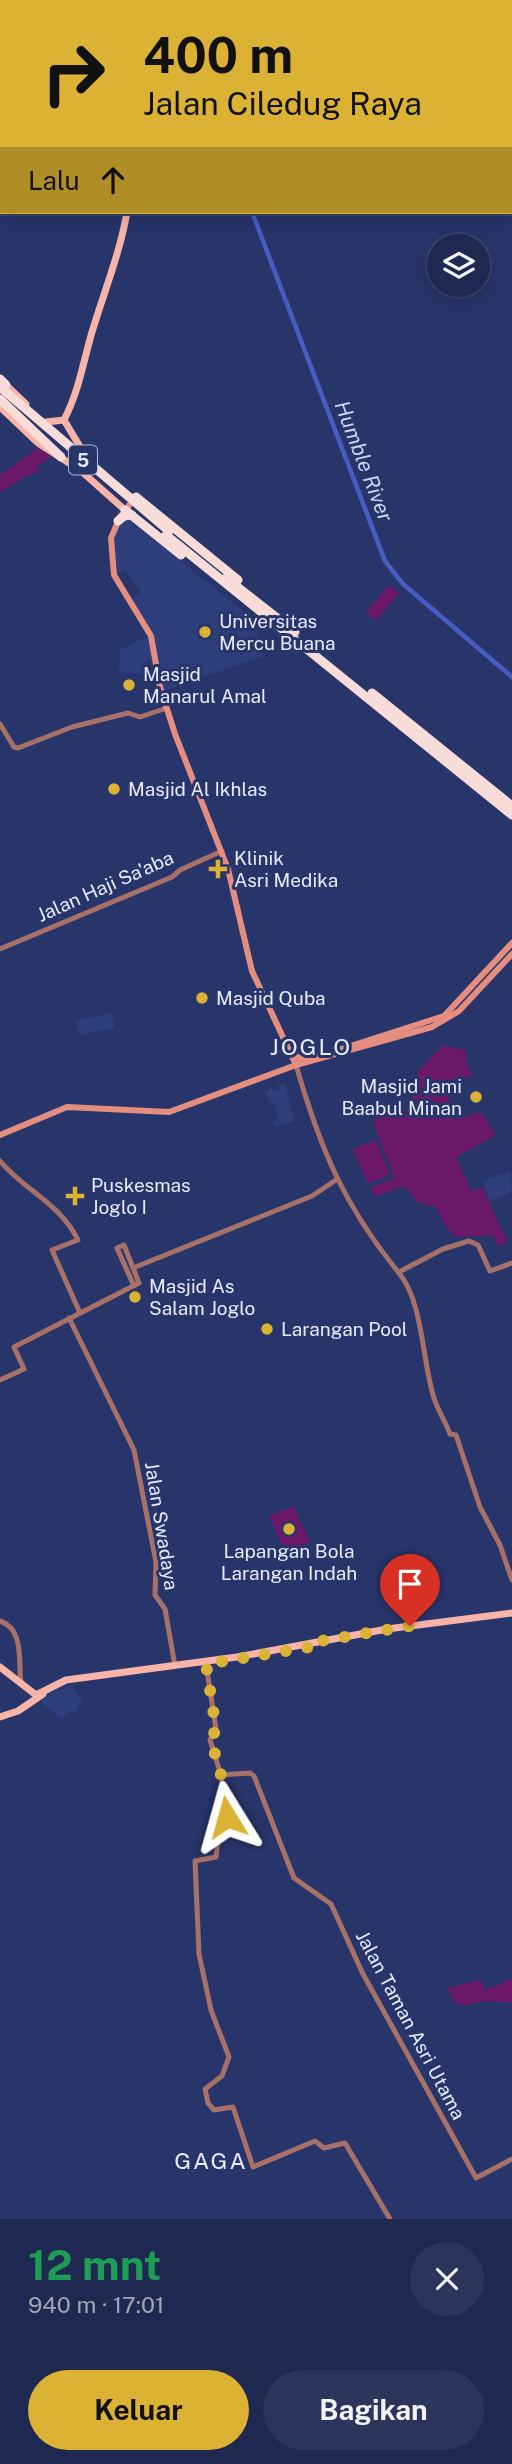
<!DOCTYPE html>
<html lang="id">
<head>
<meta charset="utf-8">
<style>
  body { margin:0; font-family:"Public Sans",sans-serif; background:#2b345a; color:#f1f3f6; height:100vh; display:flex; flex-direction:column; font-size:26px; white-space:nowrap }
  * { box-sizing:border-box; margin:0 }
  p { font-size:23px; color:#a1a6b7 }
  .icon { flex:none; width:38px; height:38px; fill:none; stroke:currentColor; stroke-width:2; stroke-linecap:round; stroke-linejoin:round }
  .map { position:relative; height:2219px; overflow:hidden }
  .panel { display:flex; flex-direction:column; background:#1e2850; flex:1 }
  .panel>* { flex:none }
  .guide { position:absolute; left:0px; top:0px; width:513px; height:214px; box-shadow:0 4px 18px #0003,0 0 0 2px #3c4467; background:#dbb233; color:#111; overflow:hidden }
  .tools { position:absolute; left:427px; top:234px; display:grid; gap:14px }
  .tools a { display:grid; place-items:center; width:63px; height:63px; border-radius:50%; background:#1e2850; box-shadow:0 4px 18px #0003,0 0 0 2px #3c4467; font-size:35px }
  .pin { position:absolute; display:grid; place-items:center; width:60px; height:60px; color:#fff; margin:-72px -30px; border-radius:50% 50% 50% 0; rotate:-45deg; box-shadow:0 0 7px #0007 }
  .pin .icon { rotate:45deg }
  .me { position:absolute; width:77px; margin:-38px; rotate:352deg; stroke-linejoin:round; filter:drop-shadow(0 0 5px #0008) }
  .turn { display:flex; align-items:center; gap:24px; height:147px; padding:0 28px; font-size:32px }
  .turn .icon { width:91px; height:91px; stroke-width:2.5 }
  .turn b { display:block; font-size:49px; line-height:60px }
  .then { display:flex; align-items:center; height:66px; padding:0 28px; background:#0003; gap:14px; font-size:26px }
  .round { display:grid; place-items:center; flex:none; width:74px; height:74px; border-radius:37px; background:#2b345a }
  .head { display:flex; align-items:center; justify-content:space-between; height:119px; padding:0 28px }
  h1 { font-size:42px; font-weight:700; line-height:52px; color:#1e9e55 }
  .primary-button { display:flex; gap:14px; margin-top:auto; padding:14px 28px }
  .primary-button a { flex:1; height:80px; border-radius:42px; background:#dbb233; color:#111; font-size:28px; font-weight:700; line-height:80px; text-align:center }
  .primary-button a+a { background:#2b345a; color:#f1f3f6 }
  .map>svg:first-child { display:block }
</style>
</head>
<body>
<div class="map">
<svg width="512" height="2219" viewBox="0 0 512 2219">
  <rect width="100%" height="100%" fill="#28356b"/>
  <!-- built -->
  <g fill="#2e3e7a">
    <polygon points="118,510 254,620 264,656 160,692 150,660 143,662 144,674 119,672 120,650 151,634 130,599 141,592 125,570 112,576 112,540"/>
    <polygon points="111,1013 115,1028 79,1035 76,1023 79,1020"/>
    <polygon points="285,1083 294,1121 275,1127 273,1122 279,1119 274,1103 270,1103 265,1092 272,1088 274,1091 279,1090 278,1085"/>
    <polygon points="510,1171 512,1192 490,1201 482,1181"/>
    <polygon points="74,1685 74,1692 83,1698 76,1711 68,1712 62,1720 41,1702 51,1692"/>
  </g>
  <!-- green -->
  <g fill="#6d1969">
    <polygon points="38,448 51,457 37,466 39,472 26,476 0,492 0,475"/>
    <polygon points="389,585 399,593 376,621 366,612"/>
    <polygon points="443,1045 466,1051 467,1064 473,1075 445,1087 456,1120 480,1112 496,1135 456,1157 471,1191 482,1187 507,1242 498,1246 492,1235 456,1237 446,1227 436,1207 418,1202 404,1186 374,1197 371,1187 395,1179 375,1128 375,1099 399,1110 410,1108 418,1071"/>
    <polygon points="376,1140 390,1175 368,1184 353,1149"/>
    <polygon points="293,1506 310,1542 286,1553 269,1516"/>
    <polygon points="512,1979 512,2003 484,2001 462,2006 453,2000 447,1988 480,1980 485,1990"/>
  </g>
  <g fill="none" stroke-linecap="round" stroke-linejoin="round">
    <!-- stream -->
    <g stroke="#7688d3" stroke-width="2">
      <polyline points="358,0 358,2"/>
      <polyline points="511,43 512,46"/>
    </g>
    <!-- river -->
    <g stroke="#465ec3" stroke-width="4.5">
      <polyline points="272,0 273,2"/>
      <polyline points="252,212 385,561 403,584 512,677"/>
    </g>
    <!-- tertiary -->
    <g stroke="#a87168" stroke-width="5">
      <polyline points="31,2 36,0"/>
      <polyline points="50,2 55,0"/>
      <polyline points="0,14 2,13"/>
      <polyline points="0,21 2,20"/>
      <polyline points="0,79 2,83"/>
      <polyline points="0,94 2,98"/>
      <polyline points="0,724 14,747 18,748 72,727 128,713 140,717 167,708"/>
      <polyline points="0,949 172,877 180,870 222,851"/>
      <path d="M296 1065C320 1148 344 1206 399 1273 424 1303 422 1365 435 1401 439 1412 446 1423 450 1434L456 1435 480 1507 500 1545 512 1580"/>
      <path d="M0 1161C26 1192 59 1202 78 1240L52 1250 80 1313"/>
      <polyline points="133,1268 312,1196 336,1180"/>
      <polyline points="399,1272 443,1249 469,1241 478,1245 490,1271 512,1263"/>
      <polyline points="69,1318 134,1450 156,1562 155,1595 165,1609 175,1666"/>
      <polyline points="0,1380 24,1369 14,1347 139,1283 124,1245 117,1248 134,1286"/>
      <path d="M0 1621C25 1629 18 1663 21 1683"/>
      <polyline points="206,1664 216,1729 210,1740 221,1775 227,1817 218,1840 216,1857 195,1861 199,1954 211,2010 229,2057 222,2076 205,2089 208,2103 214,2110 233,2107 253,2167 315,2141 324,2148 345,2143 390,2219"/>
      <polyline points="221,1775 250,1773 254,1776 294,1878 331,1904 363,1974 476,2178 512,2159"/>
    </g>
    <!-- secondary -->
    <g stroke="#e58e80" stroke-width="6">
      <polyline points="0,192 2,191"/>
      <polyline points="134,499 120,517 111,538 114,575 151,636 160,687 175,734 228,869 252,971 296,1065"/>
      <polyline points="338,1050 444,1016 512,943"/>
      <polyline points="293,1054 299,1058 317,1056"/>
      <polyline points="0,1135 67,1107 169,1112 296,1065 432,1027 459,1011 512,954"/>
    </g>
    <!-- primary -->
    <g stroke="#f8b4a8" stroke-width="7">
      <polyline points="100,0 101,2"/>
      <polyline points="180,0 181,2"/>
      <polyline points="326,2 330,0"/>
      <polyline points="4,387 6,385 26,404"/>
      <polyline points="0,407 38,443 80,470 125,510"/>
      <polyline points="64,420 85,455"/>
      <path d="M46 422 64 420C79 391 83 363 92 332 104 292 120 253 127 212"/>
      <polyline points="0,1667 36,1695 66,1680 237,1657 387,1629 512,1613"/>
      <polyline points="0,1717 18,1711 43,1694"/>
    </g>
    <!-- motorway -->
    <g stroke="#f8dcd7" stroke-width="9">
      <polyline points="0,379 6,385"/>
      <polyline points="0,399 61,457"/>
      <polyline points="136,497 238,580"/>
      <polyline points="125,510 181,555"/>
      <polyline points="118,521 124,516 132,515"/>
      <polyline points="166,535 512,815"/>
      <polyline points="226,578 295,632"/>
      <polyline points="372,693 512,806"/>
    </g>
    <!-- motorway-bridge -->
    <polyline stroke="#f8dcd7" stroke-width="9" points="0,387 169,531"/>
  </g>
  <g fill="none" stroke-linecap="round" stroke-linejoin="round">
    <!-- route -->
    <polyline stroke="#dbb233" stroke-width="12" stroke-dasharray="0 21.6" points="227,1817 221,1775 211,1740 216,1729 206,1664 305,1648 315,1646 314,1642 410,1626"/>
  </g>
  <!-- markers -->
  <g fill="#dbb233" stroke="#28356b" stroke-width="2.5">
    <circle cx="205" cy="632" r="7"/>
    <circle cx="129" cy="685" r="7"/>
    <circle cx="114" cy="789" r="7"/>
    <path d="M214.5 858.5h7v7h7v7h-7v7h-7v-7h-7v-7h7z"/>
    <circle cx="202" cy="998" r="7"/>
    <circle cx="476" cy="1097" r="7"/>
    <path d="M71.5 1185.5h7v7h7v7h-7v7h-7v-7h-7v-7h7z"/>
    <circle cx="135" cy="1297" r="7"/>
    <circle cx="267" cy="1329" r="7"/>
    <circle cx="289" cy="1529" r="7"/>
  </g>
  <g text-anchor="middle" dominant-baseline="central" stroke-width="6" stroke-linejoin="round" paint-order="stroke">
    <!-- shield labels -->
    <rect fill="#28356b" stroke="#aeb4ce" stroke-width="2" x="69" y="445.5" width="28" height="29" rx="5"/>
    <g font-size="18" font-weight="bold" fill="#e7ebf9">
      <text x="83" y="460">5</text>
    </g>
    <!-- poi labels -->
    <g font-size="19" fill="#e7ebf9" stroke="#28356b" text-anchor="start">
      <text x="219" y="621">Universitas<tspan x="219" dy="22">Mercu Buana</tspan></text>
      <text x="143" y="674">Masjid<tspan x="143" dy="22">Manarul Amal</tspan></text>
      <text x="128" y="789">Masjid Al Ikhlas</text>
      <text x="234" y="858">Klinik<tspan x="234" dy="22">Asri Medika</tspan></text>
      <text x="216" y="998">Masjid Quba</text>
      <text x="462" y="1086" text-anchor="end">Masjid Jami<tspan x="462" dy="22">Baabul Minan</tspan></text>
      <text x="91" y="1185">Puskesmas<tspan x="91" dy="22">Joglo I</tspan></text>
      <text x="149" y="1286">Masjid As<tspan x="149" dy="22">Salam Joglo</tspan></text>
      <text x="281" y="1329">Larangan Pool</text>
      <text x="289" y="1551" text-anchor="middle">Lapangan Bola<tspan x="289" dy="22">Larangan Indah</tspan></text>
    </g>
    <!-- street labels -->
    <g font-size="19" fill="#e7ebf9" stroke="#28356b">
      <text transform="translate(105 886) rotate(-24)">Jalan Haji Sa'aba</text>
      <text transform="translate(162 1526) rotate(81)">Jalan Swadaya</text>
      <text transform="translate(411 2025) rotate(62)">Jalan Taman Asri Utama</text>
    </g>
    <!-- water labels -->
    <g font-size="21" font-style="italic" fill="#cdd7f1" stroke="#28356b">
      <text transform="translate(364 461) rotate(69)">Humble River</text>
    </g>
    <!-- quarter labels -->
    <g font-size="23" letter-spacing="2" fill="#e7ebf9" stroke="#28356b">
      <text x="311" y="1046">JOGLO</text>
      <text x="211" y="2160">GAGA</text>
    </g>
  </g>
</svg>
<div class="tools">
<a><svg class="icon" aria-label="layers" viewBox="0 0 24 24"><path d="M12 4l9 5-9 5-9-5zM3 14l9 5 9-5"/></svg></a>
</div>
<div class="pin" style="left:410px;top:1626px;background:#d93025"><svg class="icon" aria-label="arrive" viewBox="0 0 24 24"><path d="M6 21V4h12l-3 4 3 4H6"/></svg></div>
<svg class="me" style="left:227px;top:1817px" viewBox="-20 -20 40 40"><path d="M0-17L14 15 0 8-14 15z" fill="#dbb233" stroke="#fff" stroke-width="4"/></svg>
<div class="guide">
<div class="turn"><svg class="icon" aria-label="right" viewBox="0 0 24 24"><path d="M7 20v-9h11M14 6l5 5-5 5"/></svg><div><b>400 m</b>Jalan Ciledug Raya</div></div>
<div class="then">Lalu<svg class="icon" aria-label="ahead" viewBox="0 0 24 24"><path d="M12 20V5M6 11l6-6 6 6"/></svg></div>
</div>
</div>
<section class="panel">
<div class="head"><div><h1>12 mnt</h1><p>940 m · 17:01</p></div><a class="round"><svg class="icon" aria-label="close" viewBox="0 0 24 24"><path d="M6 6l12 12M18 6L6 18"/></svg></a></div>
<div class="primary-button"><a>Keluar</a><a>Bagikan</a></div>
</section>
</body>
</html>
